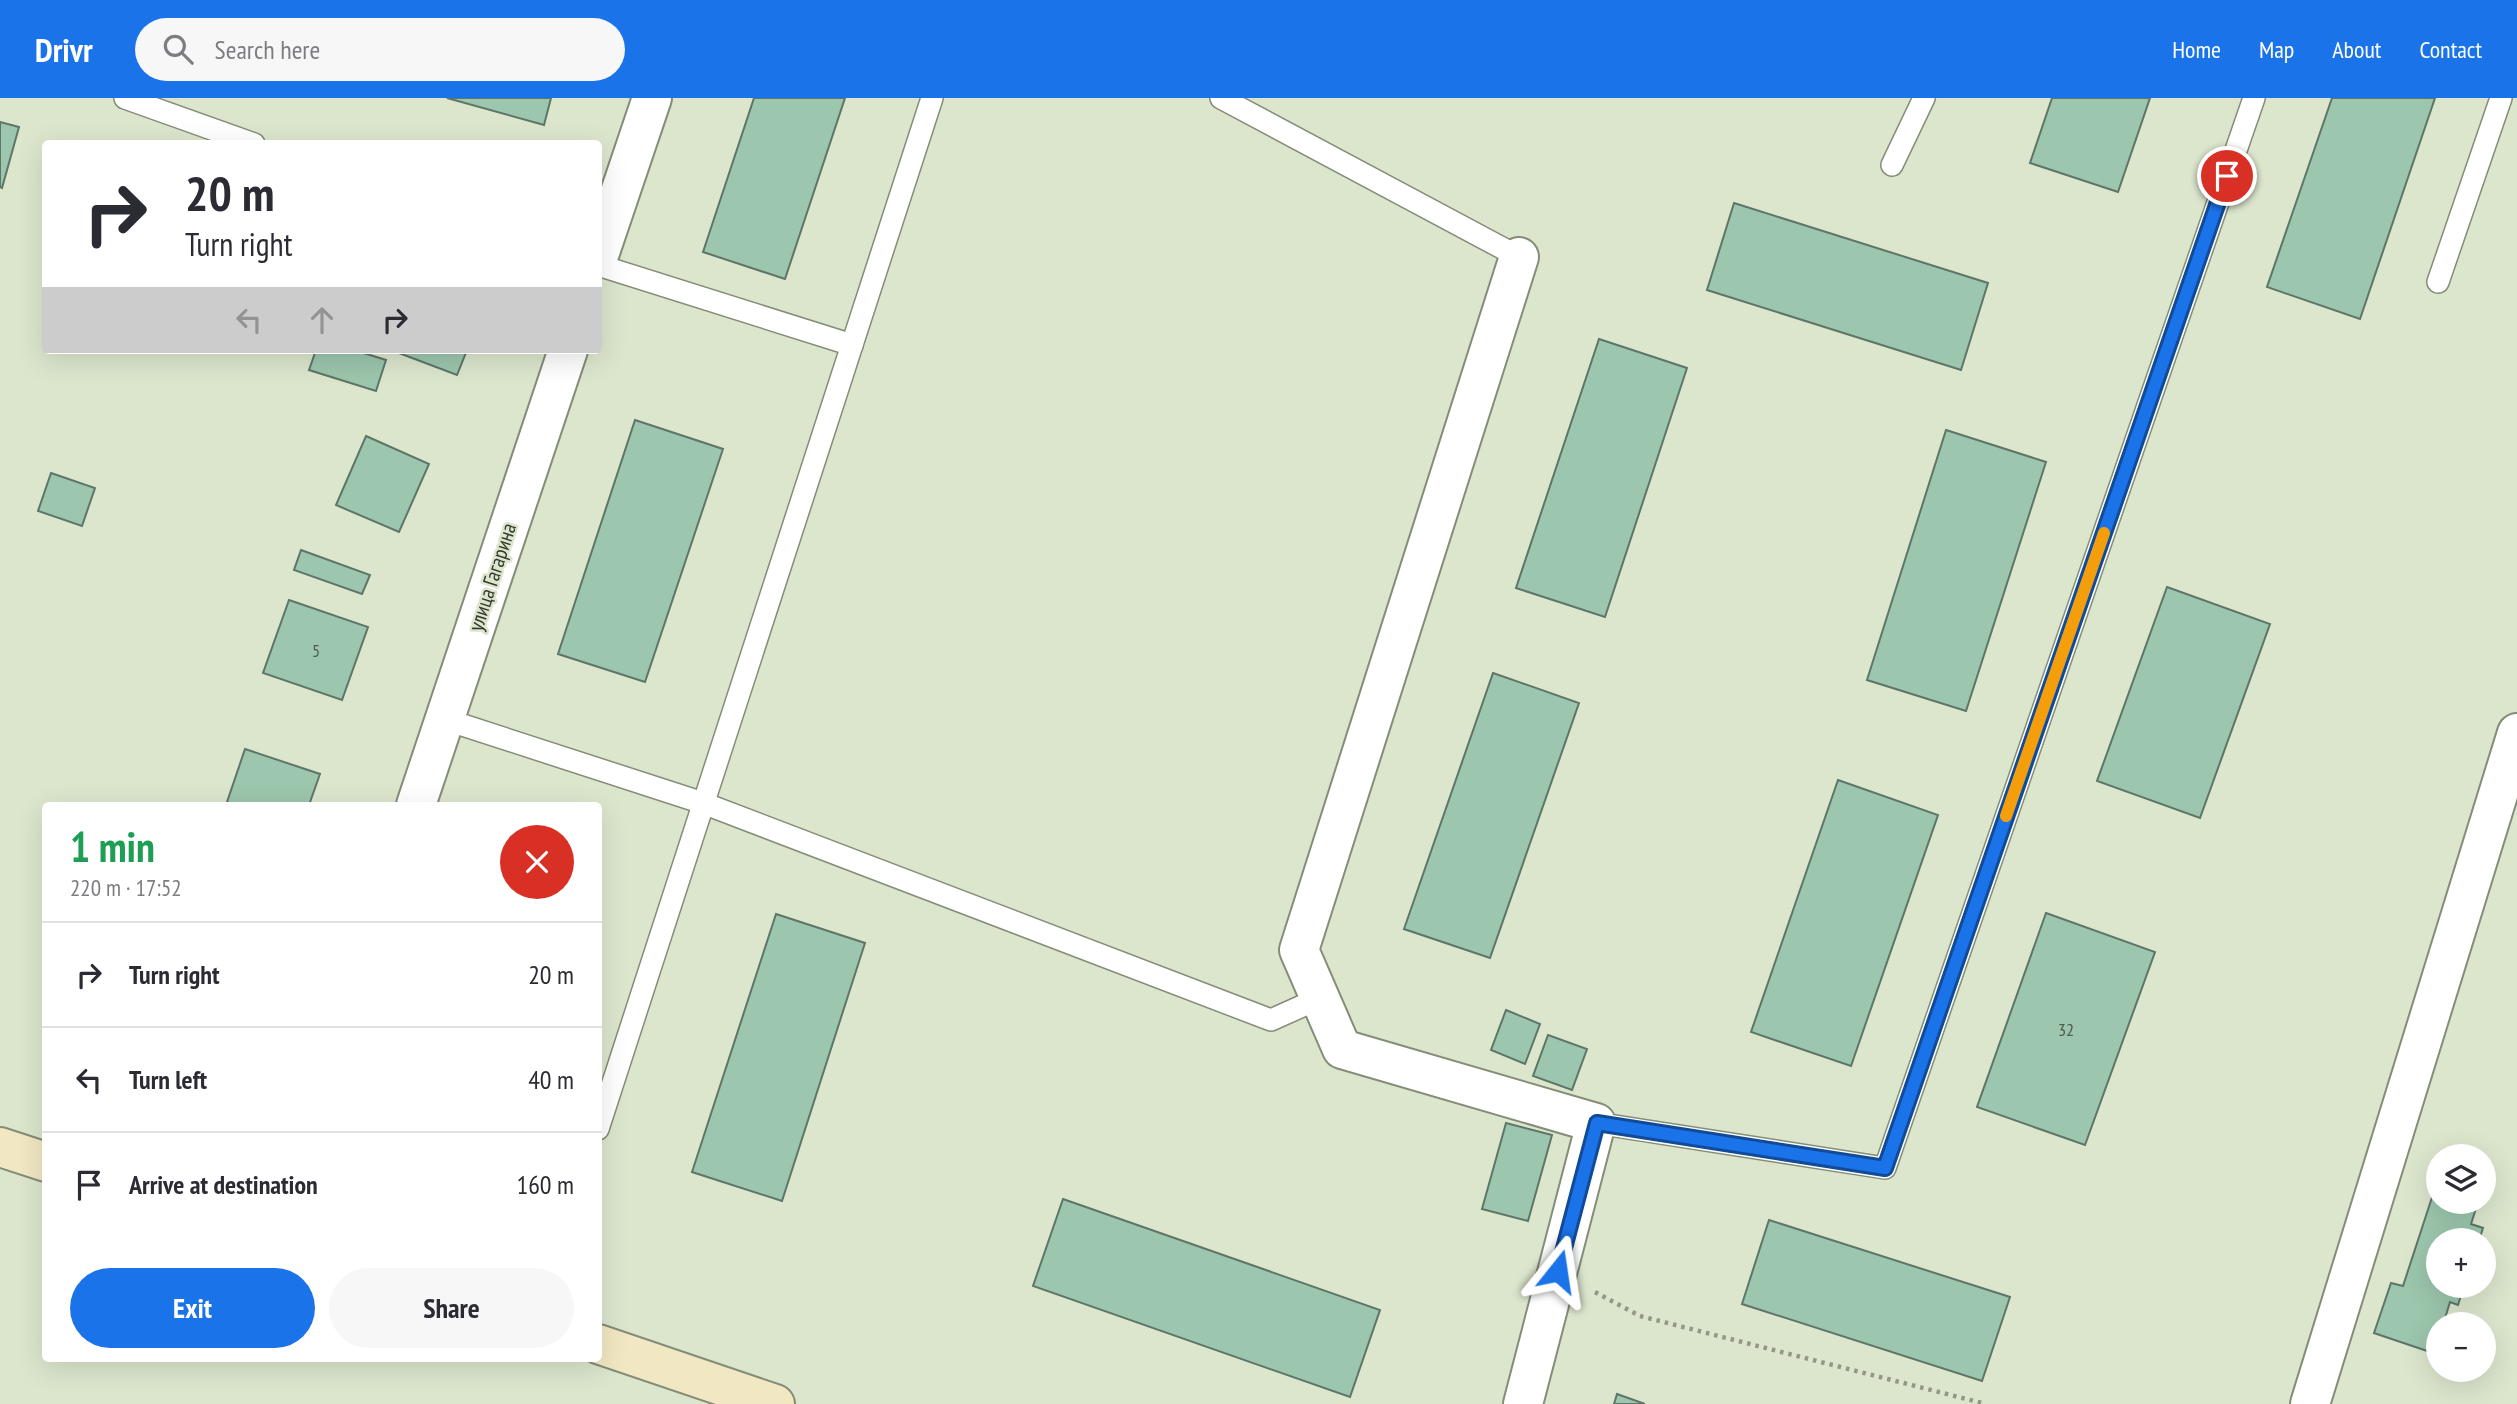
<!DOCTYPE html>
<html lang="en">
<head>
<meta charset="utf-8">
<style>
  body { margin:0; font-family:"PT Sans Narrow",sans-serif; background:#f7f7f7; color:#2b2b33; height:100vh; display:flex; flex-direction:column; font-size:26px; white-space:nowrap }
  * { box-sizing:border-box; margin:0 }
  p { font-size:23px; color:#7c7c81 }
  .icon { flex:none; width:38px; height:38px; fill:none; stroke:currentColor; stroke-width:2; stroke-linecap:round; stroke-linejoin:round }
  .map { position:relative; flex:1; overflow:hidden }
  .drawer { position:absolute; left:42px; top:704px; width:560px; height:560px; display:flex; flex-direction:column; background:#fff; border-radius:7px; box-shadow:0 7px 28px #0002 }
  .drawer>* { flex:none }
  .guide { position:absolute; left:42px; top:42px; width:560px; height:214px; border-radius:7px; box-shadow:0 7px 28px #0002; background:#fff; color:#2b2b33; overflow:hidden }
  .buttons { position:absolute; left:2426px; top:1046px; display:grid; gap:14px }
  .buttons a { display:grid; place-items:center; width:70px; height:70px; border-radius:50%; background:#fff; box-shadow:0 7px 28px #0002; font-size:35px }
  .pin { position:absolute; display:grid; place-items:center; width:60px; height:60px; color:#fff; margin:-30px; border:4px solid #fff; border-radius:50%; box-shadow:0 2px 7px #0007 }
  .me { position:absolute; width:77px; margin:-38px; rotate:15deg; stroke-linejoin:round; filter:drop-shadow(0 0 5px #0008) }
  .turn { display:flex; align-items:center; gap:24px; height:147px; padding:0 28px; font-size:32px }
  .turn .icon { width:91px; height:91px; stroke-width:2.5 }
  .turn b { display:block; font-size:49px; line-height:60px }
  .lanes { display:flex; align-items:center; height:66px; padding:0 28px; background:#0003; justify-content:center; gap:35px; direction:ltr }
  .lanes .off { opacity:.35 }
  .round { display:grid; place-items:center; flex:none; width:74px; height:74px; border-radius:37px; background:#f7f7f7 }
  .head { display:flex; align-items:center; justify-content:space-between; height:119px; padding:0 28px }
  h1 { font-size:42px; font-weight:700; line-height:52px; color:#1e9e55 }
  .button { display:flex; gap:14px; margin-top:auto; padding:14px 28px }
  .button a { flex:1; height:80px; border-radius:42px; background:#1a73e8; color:#fff; font-size:28px; font-weight:700; line-height:80px; text-align:center }
  .button a+a { background:#f7f7f7; color:#2b2b33 }
  ul { padding:0; list-style:none }
  li { display:flex; align-items:center; gap:21px; height:105px; padding:0 28px; border-top:2px solid #e1e1e2 }
  li div { flex:1 }
  li b { display:block; font-size:26px }
  li em { font-style:normal }
  header { display:flex; align-items:center; gap:42px; box-sizing:border-box; height:98px; padding:0 35px; background:#1a73e8; color:#fff }
  header strong { font-size:33px }
  nav { display:flex; gap:38px; margin-inline-start:auto; font-size:24px }
  .search { width:490px; height:63px; background:#f7f7f7; display:flex; align-items:center; gap:18px; box-sizing:border-box; padding:0 24px; border-radius:38px; color:#7c7c81; font-size:26px }
  .map>svg:first-child { display:block }
</style>
</head>
<body>
<header>
<strong>Drivr</strong>
<div class="search"><svg class="icon" aria-label="search" viewBox="0 0 24 24"><circle cx="10" cy="10" r="6"/><path d="M15 15l6 6"/></svg>Search here</div>
<nav><a>Home</a><a>Map</a><a>About</a><a>Contact</a></nav>
</header>
<div class="map">
<svg width="2517" height="1306" viewBox="0 0 2517 1306">
  <rect width="100%" height="100%" fill="#dce6cd"/>
  <!-- building -->
  <g fill="#9cc6ad" stroke="#5e7668" stroke-width="2">
    <polygon points="447,0 551,0 544,27"/>
    <polygon points="754,0 845,0 785,181 703,154"/>
    <polygon points="2052,0 2150,0 2118,94 2030,65"/>
    <polygon points="2332,0 2435,0 2360,221 2267,189"/>
    <polygon points="0,24 19,29 2,90 0,89"/>
    <polygon points="1734,105 1988,185 1961,272 1707,192"/>
    <polygon points="1599,241 1687,270 1605,519 1516,490"/>
    <polygon points="316,252 354,252 386,262 376,293 309,272"/>
    <polygon points="391,252 467,252 457,277"/>
    <polygon points="635,322 723,351 645,584 558,556"/>
    <polygon points="1946,332 2046,364 1966,613 1867,582"/>
    <polygon points="366,338 429,366 399,434 336,407"/>
    <polygon points="51,375 95,390 82,428 38,413"/>
    <polygon points="301,452 370,477 362,496 294,472"/>
    <polygon points="2167,489 2270,526 2200,720 2097,683"/>
    <polygon points="289,502 368,529 342,602 263,575"/>
    <polygon points="1493,575 1579,605 1490,860 1404,831"/>
    <polygon points="245,651 320,676 309,707 226,707"/>
    <polygon points="1838,682 1938,717 1851,968 1751,934"/>
    <polygon points="2046,815 2155,854 2085,1047 1977,1009"/>
    <polygon points="776,816 865,845 782,1103 692,1074"/>
    <polygon points="1506,912 1540,926 1525,966 1491,952"/>
    <polygon points="1548,937 1587,951 1572,992 1533,978"/>
    <polygon points="1506,1025 1552,1037 1528,1123 1482,1111"/>
    <polygon points="2438,1081 2438,1104 2478,1104 2471,1126 2483,1130 2479,1143 2438,1143 2438,1188 2464,1188 2458,1207 2450,1204 2443,1227 2438,1227 2438,1241 2433,1255 2374,1235 2391,1185 2403,1188"/>
    <polygon points="1063,1101 1380,1212 1350,1299 1033,1188"/>
    <polygon points="1769,1122 2010,1199 1982,1283 1742,1206"/>
    <polygon points="1617,1296 1645,1306 1614,1306"/>
  </g>
  <g fill="none" stroke-linecap="round" stroke-linejoin="round">
    <!-- lane casing -->
    <g stroke="#848d77" stroke-width="24">
      <g id="lane">
        <polyline points="125,0 254,46"/>
        <polyline points="1221,0 1519,159"/>
        <polyline points="1892,67 1924,0"/>
        <polyline points="598,167 852,247"/>
        <polyline points="2438,184 2501,0"/>
        <polyline points="444,621 703,705 1271,922 1320,900"/>
        <polyline points="1596,1025 1885,1070 2254,0"/>
        <polyline points="598,1031 932,0"/>
      </g>
    </g>
    <!-- street casing -->
    <g stroke="#848d77" stroke-width="42">
      <g id="street">
        <polyline points="1519,159 1299,852 1342,951 1596,1025 1523,1306"/>
        <polyline points="598,160 652,0"/>
        <polyline points="416,707 568,252"/>
        <polyline points="2310,1306 2517,635"/>
      </g>
    </g>
    <!-- secondary casing -->
    <g stroke="#848d77" stroke-width="42">
      <g id="secondary">
        <polyline points="0,1049 46,1064"/>
        <polyline points="598,1246 775,1306"/>
      </g>
    </g>
    <!-- path -->
    <polyline stroke="#919886" stroke-width="4.5" stroke-dasharray="3.5 5" stroke-linecap="butt" points="1595,1194 1640,1218 1986,1306"/>
    <!-- lane -->
    <use href="#lane" stroke="#fff" stroke-width="21"/>
    <!-- street -->
    <use href="#street" stroke="#fff" stroke-width="38"/>
    <!-- secondary -->
    <use href="#secondary" stroke="#f1e7c2" stroke-width="38"/>
  </g>
  <g fill="none" stroke-linecap="round" stroke-linejoin="round">
    <!-- route casing -->
    <g stroke="#114b97" stroke-width="18">
      <polyline id="route" points="1558,1173 1597,1025 1885,1070 2227,78"/>
    </g>
    <!-- route -->
    <use href="#route" stroke="#1a73e8" stroke-width="12"/>
    <!-- slow -->
    <polyline stroke="#f59e0b" stroke-width="12" points="2006,718 2104,435"/>
  </g>
  <g text-anchor="middle" dominant-baseline="central" stroke-width="5" stroke-linejoin="round" paint-order="stroke">
    <!-- number labels -->
    <g font-size="18" fill="#4e5c4e">
      <text x="316" y="552">5</text>
      <text x="2066" y="931">32</text>
    </g>
    <!-- street labels -->
    <g font-size="21" fill="#34382f" stroke="#dce6cd">
      <text transform="translate(492 479) rotate(-72)">улица Гагарина</text>
    </g>
  </g>
</svg>
<div class="buttons">
<a><svg class="icon" aria-label="layers" viewBox="0 0 24 24"><path d="M12 4l9 5-9 5-9-5zM3 14l9 5 9-5"/></svg></a>
<a>+</a>
<a>−</a>
</div>
<div class="pin" style="left:2227px;top:78px;background:#d93025"><svg class="icon" aria-label="arrive" viewBox="0 0 24 24"><path d="M6 21V4h12l-3 4 3 4H6"/></svg></div>
<svg class="me" style="left:1558px;top:1173px" viewBox="-20 -20 40 40"><path d="M0-17L14 15 0 8-14 15z" fill="#1a73e8" stroke="#fff" stroke-width="4"/></svg>
<div class="guide">
<div class="turn"><svg class="icon" aria-label="right" viewBox="0 0 24 24"><path d="M7 20v-9h11M14 6l5 5-5 5"/></svg><div><b>20 m</b>Turn right</div></div>
<div class="lanes"><svg class="icon off" aria-label="left" viewBox="0 0 24 24"><path d="M17 20v-9H6M10 6l-5 5 5 5"/></svg><svg class="icon off" aria-label="ahead" viewBox="0 0 24 24"><path d="M12 20V5M6 11l6-6 6 6"/></svg><svg class="icon" aria-label="right" viewBox="0 0 24 24"><path d="M7 20v-9h11M14 6l5 5-5 5"/></svg></div>
</div>
<section class="drawer">
<div class="head"><div><h1>1 min</h1><p>220 m · 17:52</p></div><a class="round" style="background:#d93025;color:#fff"><svg class="icon" aria-label="close" viewBox="0 0 24 24"><path d="M6 6l12 12M18 6L6 18"/></svg></a></div>
<ul>
<li><svg class="icon" aria-label="right" viewBox="0 0 24 24"><path d="M7 20v-9h11M14 6l5 5-5 5"/></svg><div><b>Turn right</b></div><em>20 m</em></li>
<li><svg class="icon" aria-label="left" viewBox="0 0 24 24"><path d="M17 20v-9H6M10 6l-5 5 5 5"/></svg><div><b>Turn left</b></div><em>40 m</em></li>
<li><svg class="icon" aria-label="arrive" viewBox="0 0 24 24"><path d="M6 21V4h12l-3 4 3 4H6"/></svg><div><b>Arrive at destination</b></div><em>160 m</em></li>
</ul>
<div class="button"><a>Exit</a><a>Share</a></div>
</section>
</div>
</body>
</html>
